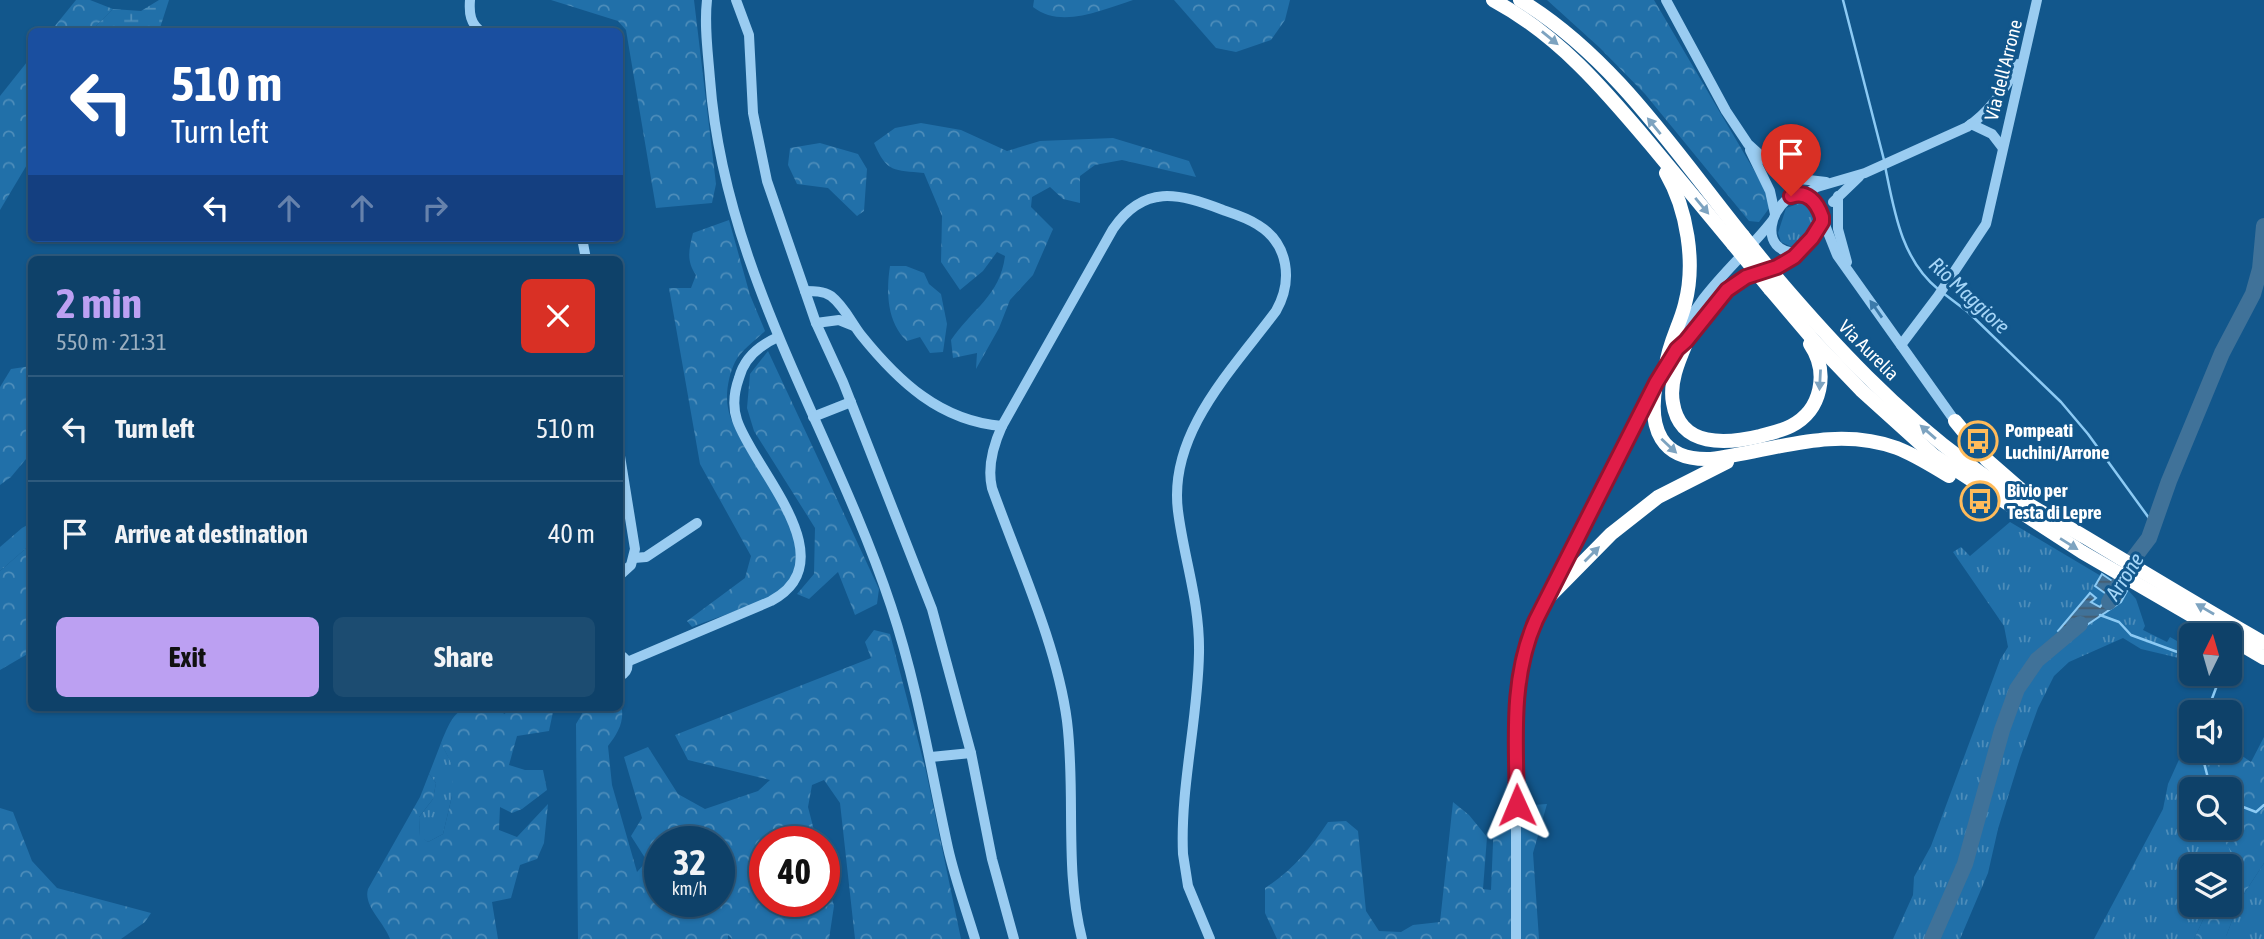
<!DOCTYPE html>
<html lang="en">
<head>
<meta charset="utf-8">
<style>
  body { margin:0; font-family:"Asap Condensed",sans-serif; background:#1c4c71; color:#f1f3f6; height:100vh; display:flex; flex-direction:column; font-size:26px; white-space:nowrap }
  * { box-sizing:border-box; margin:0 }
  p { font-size:23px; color:#9bafc0 }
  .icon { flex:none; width:38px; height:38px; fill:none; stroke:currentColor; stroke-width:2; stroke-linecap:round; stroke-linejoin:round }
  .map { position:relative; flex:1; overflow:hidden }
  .side { position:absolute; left:28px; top:256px; width:595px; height:455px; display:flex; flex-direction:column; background:#0e4169; border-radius:10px; box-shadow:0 2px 5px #0004,0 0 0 2px #2e5a7d }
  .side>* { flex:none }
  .hud { position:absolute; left:28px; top:28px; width:595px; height:214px; border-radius:10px; box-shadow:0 2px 5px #0004,0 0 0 2px #2e5a7d; background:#1a4fa0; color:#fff; overflow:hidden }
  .needle { width:46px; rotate:5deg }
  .buttons { position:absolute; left:2179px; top:623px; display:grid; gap:14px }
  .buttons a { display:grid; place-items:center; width:63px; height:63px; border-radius:10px; background:#0e4169; box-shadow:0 2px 5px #0004,0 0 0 2px #2e5a7d; font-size:35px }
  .speed { position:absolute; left:644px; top:826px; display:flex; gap:14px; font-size:35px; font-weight:700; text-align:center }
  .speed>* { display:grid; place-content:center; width:91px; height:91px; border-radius:50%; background:#0e4169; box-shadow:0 2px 5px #0004,0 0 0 2px #2e5a7d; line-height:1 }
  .speed small { font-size:18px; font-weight:400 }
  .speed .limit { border:10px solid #d22; background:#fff; color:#111 }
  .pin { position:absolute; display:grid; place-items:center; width:60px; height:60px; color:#fff; margin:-72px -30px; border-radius:50% 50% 50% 0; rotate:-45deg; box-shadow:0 0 7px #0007 }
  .pin .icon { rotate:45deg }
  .me { position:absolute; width:77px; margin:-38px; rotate:359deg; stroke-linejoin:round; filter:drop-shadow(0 0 5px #0008) }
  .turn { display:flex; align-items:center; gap:24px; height:147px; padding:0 28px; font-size:32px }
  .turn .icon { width:91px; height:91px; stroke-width:2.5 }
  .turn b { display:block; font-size:49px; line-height:60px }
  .lanes { display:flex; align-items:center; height:66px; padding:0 28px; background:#0003; justify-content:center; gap:35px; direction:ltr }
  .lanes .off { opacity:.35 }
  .round { display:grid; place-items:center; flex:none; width:74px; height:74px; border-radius:10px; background:#1c4c71 }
  .headline { display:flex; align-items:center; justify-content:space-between; height:119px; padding:0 28px }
  h1 { font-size:42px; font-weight:700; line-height:52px; color:#bca0f2 }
  .primary-button { display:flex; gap:14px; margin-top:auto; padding:14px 28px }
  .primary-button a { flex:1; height:80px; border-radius:10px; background:#bca0f2; color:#111; font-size:28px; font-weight:700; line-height:80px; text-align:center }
  .primary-button a+a { background:#1c4c71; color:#f1f3f6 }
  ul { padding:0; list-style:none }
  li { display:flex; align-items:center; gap:21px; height:105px; padding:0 28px; border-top:2px solid #2e5a7d }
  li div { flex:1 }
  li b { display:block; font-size:26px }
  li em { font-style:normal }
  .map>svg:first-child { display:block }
</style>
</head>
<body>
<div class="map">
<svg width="2264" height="939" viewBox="0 0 2264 939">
  <defs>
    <pattern id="grass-tufts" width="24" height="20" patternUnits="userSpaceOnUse" patternTransform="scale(1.75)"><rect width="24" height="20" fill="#2170a9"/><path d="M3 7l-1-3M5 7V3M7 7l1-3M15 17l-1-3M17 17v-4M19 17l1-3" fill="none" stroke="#4d8dba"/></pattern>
    <pattern id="forest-crowns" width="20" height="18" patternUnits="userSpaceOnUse" patternTransform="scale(1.75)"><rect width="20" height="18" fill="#2170a9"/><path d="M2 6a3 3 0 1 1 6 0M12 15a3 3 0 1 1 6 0" fill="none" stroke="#4d8dba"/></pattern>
    <pattern id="wetland-marsh" width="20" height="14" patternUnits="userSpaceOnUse" patternTransform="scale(1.75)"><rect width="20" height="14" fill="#2170a9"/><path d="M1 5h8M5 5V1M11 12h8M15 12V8" fill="none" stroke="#4d8dba"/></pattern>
    <pattern id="water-rules" width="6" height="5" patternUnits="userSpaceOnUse" patternTransform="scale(1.75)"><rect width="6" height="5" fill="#407299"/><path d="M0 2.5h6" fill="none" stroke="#475b6b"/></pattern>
  </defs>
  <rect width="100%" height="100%" fill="#12578c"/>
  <!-- grass -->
  <g fill="url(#grass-tufts)">
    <polygon points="1801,203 1811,206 1816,220 1801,247 1794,248 1781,242 1778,233 1786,208"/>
    <polygon points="2010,522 2101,576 2096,586 2109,595 2100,607 2090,602 2096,598 2089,593 2058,631 2066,639 2121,602 2128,590 2136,599 2145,626 2143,630 2167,642 2170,637 2191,649 2191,671 2179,658 2141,649 2123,638 2069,662 2054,676 2038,708 2020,758 1998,829 1988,873 1960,939 1893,939 1913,895 1914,877 1931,846 2000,660 2008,647 2004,626 1953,552 1961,547 1970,556"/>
    <polygon points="31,523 31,544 0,571 0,547 22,528"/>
    <polygon points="2191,733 2191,751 2230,751 2230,746 2232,749 2195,789 2191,789 2191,828 2215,828 2235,855 2229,866 2191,866 2191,905 2210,905 2194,939 2094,939 2163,809 2168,784"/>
    <polygon points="441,743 452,764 452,796 443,834 428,842 420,837 419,817 433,799 436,783 429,774"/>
    <polygon points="2264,863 2264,939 2225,939 2240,900"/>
  </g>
  <!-- forest -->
  <g fill="url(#forest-crowns)" fill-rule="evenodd">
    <polygon points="76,0 90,0 113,9 91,31 50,32"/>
    <polygon points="551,0 694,0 716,184 712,203 656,208 626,30 618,21"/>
    <path d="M1034 0H1133C1102 10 1061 29 1033 7Z"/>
    <polygon points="1174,0 1290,0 1285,20 1271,40 1236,52 1216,48"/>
    <polygon points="1547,0 1654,0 1765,189 1770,207 1759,222 1749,221 1645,94 1600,48"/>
    <polygon points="31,57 31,158 0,210 0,96"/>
    <path d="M921 123 961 130 1007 151 1040 141 1113 138 1189 161 1196 177 1122 160 1095 165 1080 176V203L1063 199 1050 187 1032 197 1031 207 1053 229 1033 275 1010 300 999 328 976 369 977 353 953 358 951 340C972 309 1000 296 1005 256L997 252 983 271 960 290 941 262 942 216 924 173C894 170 887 173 874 143L895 128Z"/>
    <polygon points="820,143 858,154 867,169 864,211 857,216 828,188 797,184 788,165 790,148"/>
    <path d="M729 220 750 295 765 331C756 340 741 350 735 362 729 374 725 394 728 408 738 460 832 541 781 590 770 600 709 620 692 627L687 621 745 578 751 556 700 464 669 288H691L696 275C686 261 689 249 693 233Z"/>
    <path d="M890 266H906L924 273 929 284 941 294 947 324 943 352 930 353 920 337 907 341C887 323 886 292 890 266Z"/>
    <polygon points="768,351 879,589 877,604 855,615 838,572 809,599 797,594 814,574 815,528 754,431 747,408 750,374"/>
    <polygon points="31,366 31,453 11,477 0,485 0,387 11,369"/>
    <polygon points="31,544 31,652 0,670 0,571"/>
    <path d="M874 630 890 634 926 771 961 939H855L840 803 824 780 812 785 808 807 817 842H765V901H824V869L834 906 829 939H732L728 935V939H578L576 724 586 707H620V701C626 719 619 732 608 746L612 785 637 872 647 861 631 836 642 818 624 757 648 747 678 794 705 809 758 791 770 780 688 760 675 735 871 658 865 642ZM660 842H719V901H660Z"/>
    <path d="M500 707 504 714 516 707H554L549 731 517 736 509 765 525 770H543L547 790 522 809 512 813 500 807 499 830 517 837 548 804 544 843 537 859 520 865 511 898 492 902 498 939H390C384 922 363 906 368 889L420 797 429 774 436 783 433 799 419 817 420 836 428 842 443 834 452 796V765L441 743C457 704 459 708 500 707Z"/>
    <polygon points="2264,737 2264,863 2240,900 2225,939 2194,939 2210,905 2230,905 2229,866 2234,855 2215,828 2230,828 2230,789 2194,788 2208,757 2223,756 2232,749 2251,762"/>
    <path d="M1453 802 1469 815 1487 837 1483 889 1491 890 1494 820 1502 809 1510 824 1532 805 1547 804 1533 853 1539 939H1277L1265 913V888C1292 871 1310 849 1328 822L1346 821 1358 831 1366 911 1379 931 1401 932 1413 925 1440 922Z"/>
    <polygon points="0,808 13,812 32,861 57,888 151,913 145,922 121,939 0,939"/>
  </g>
  <!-- wetland -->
  <polygon fill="url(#wetland-marsh)" points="159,0 169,0 159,31 91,31 113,9 141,11"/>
  <!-- water -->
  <polygon fill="url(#water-rules)" stroke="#8ccaf4" stroke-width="2" points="2102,574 2127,591 2121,602 2066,639 2058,631 2090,593 2096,598 2091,602 2100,607 2109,596 2095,586"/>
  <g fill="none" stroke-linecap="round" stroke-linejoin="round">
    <!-- stream -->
    <g stroke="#8ccaf4" stroke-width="2.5">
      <polyline points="1843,0 1884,160"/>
      <path d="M1885 166C1894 210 1901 259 1938 289"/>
      <polyline points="1943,293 1968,312 2061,402 2088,434 2154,525"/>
      <polyline points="2100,615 2119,622 2131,635 2191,657"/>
      <polyline points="2207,712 2219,680 2218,674"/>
      <polyline points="2201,751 2210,786 2220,789"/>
      <polyline points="2230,795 2238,805 2256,812 2264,805"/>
    </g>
    <!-- river -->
    <g stroke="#407299" stroke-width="16">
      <polyline points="2109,602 2130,563 2149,538 2169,481 2222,353 2253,294 2260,269 2264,226"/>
      <polyline points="1932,939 1965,864 2002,730 2017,689 2037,660 2080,624"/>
    </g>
    <!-- minor -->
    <g stroke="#9accf1" stroke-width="10">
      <path d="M470 0C469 13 470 24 482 32"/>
      <path d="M707 0C704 26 708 53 710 79 724 272 832 428 891 606 918 687 930 766 948 848 955 879 966 909 975 939"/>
      <polyline points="736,0 749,35 753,113 767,181 816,323 843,382 932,609 971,753 992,859 1014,939"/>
      <polyline points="1666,0 1726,111 1748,144 1801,192"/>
      <polyline points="1971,124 1992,134 2002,147"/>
      <polyline points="1750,150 1770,191 1775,214"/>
      <polyline points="1784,173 1800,179 1826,182"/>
      <path d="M1805 194 1817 187 1865 173 1967 127C1990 112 2006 88 2018 64"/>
      <polyline points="1838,196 1838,229 1847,262"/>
      <polyline points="1833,202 1859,177"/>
      <polyline points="582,238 586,259"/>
      <path d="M1798 253C1756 253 1769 201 1801 192L1809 197 1819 210 1837 255 1955 421"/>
      <path d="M805 291C814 291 823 291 831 296 844 306 851 322 861 335 898 381 940 421 1002 426"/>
      <polyline points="816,323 839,320 854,326"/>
      <polyline points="1682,345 1727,290 1746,277 1791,260 1812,238 1822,222"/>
      <polyline points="1901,345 1938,296 1986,224 2037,0"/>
      <path d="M1678 346C1693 296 1741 261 1772 221"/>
      <polyline points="813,417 851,402"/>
      <polyline points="620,456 635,549 631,565 620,575"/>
      <polyline points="634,558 646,557 697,523"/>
      <path d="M620 655C630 660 630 671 620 676"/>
      <path d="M627 662 771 601C848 560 753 469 737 420 732 405 734 392 739 378 744 358 760 345 778 337"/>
      <polyline points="931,757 971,753"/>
      <path d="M1082 939C1064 868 1076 793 1067 721 1057 645 1018 561 992 488 987 467 993 446 1002 426L1113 229C1144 184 1178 193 1223 210 1235 214 1248 218 1258 225 1289 244 1293 281 1276 311 1233 369 1168 433 1178 511 1184 559 1200 602 1199 653 1198 720 1180 787 1183 854L1188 886 1210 939"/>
      <polyline points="1516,939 1516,694 1526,644 1544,602 1670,360"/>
    </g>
    <!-- highway -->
    <g stroke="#fff" stroke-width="14">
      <path d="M1493 0C1558 35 1604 89 1651 145 1678 178 1706 211 1733 244"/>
      <path d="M1520 0C1613 56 1676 153 1743 236"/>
      <path d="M1666 173C1687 209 1696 263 1685 304 1680 325 1668 344 1666 366"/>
      <path d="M1777 278C1835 346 1896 411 1968 464 2005 492 2045 514 2085 537 2145 573 2204 609 2264 643"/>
      <polyline points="1770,289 1815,342 1861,390 1933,455 2082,552 2225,635"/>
      <path d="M1687 341C1679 360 1669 382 1673 403 1680 448 1727 444 1760 436 1771 433 1781 431 1791 426 1822 410 1829 372 1810 344"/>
      <path d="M1656 383C1648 428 1660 461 1711 459 1773 451 1834 425 1897 448 1915 455 1932 466 1949 476"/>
      <polyline points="1955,421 1987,460 2026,494"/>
      <polyline points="1544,602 1611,534 1658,497 1727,462"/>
      <polyline points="2230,638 2264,658"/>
    </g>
    <!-- highway-bridge -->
    <g stroke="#fff" stroke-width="14">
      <polyline points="1743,236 1777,278"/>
      <polyline points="1733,244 1770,289"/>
    </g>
  </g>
  <!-- one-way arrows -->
  <defs><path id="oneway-solid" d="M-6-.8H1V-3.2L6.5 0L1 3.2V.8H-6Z" transform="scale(1.75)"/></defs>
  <g fill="#7da3c0">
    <use href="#oneway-solid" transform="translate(1550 38) rotate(39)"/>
    <use href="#oneway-solid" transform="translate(1654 126) rotate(-129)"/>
    <use href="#oneway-solid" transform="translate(1702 206) rotate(50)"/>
    <use href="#oneway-solid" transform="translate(1820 380) rotate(93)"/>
    <use href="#oneway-solid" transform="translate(1928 432) rotate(-139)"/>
    <use href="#oneway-solid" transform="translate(1669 446) rotate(43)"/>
    <use href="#oneway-solid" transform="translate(2069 544) rotate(32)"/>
    <use href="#oneway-solid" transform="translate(1592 554) rotate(-45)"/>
    <use href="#oneway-solid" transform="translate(2205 609) rotate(-150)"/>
  </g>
  <use fill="#3b7aaa" href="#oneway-solid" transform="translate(1876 309) rotate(-125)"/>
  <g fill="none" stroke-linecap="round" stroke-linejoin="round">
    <!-- route casing -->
    <g stroke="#92132f" stroke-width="18">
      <path id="route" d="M1517 805C1516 742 1510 678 1536 620L1656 383 1677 349 1686 341 1727 290 1746 277 1777 267 1794 257 1812 238 1822 222V217C1817 202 1807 190 1791 196"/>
    </g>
    <!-- route -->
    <use href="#route" stroke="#e11d48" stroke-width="12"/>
  </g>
  <!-- icons -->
  <defs>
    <g id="bus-ring" transform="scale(2.0125)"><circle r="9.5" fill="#12578c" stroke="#ffbb5a" stroke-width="1.5"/><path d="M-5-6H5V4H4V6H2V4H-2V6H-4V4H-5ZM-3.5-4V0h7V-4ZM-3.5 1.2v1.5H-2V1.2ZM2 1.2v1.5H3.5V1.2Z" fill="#ffbb5a"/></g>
  </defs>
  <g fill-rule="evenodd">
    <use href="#bus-ring" x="1978" y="441"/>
    <use href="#bus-ring" x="1980" y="501"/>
  </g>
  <g text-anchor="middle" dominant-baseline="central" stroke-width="6" stroke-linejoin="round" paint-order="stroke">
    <!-- street labels -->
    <g font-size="19" fill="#fff" stroke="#12578c">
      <text transform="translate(2003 70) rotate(-76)">Via dell'Arrone</text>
      <text transform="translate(1869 350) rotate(45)">Via Aurelia</text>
    </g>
    <!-- poi labels -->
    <g font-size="19" font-weight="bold" fill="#fff" stroke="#12578c" text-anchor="start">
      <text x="2005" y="430">Pompeati<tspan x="2005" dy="22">Luchini/Arrone</tspan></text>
      <text x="2007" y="490">Bivio per<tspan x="2007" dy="22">Testa di Lepre</tspan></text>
    </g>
    <!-- water labels -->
    <g font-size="21" font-style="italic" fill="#a6d6f8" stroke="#12578c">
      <text transform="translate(1970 295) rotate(43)">Rio Maggiore</text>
      <text transform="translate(2124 576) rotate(-57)">Arrone</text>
    </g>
  </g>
</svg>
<div class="buttons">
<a><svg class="needle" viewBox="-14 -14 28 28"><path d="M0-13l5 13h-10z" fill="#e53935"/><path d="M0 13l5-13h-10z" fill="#9bafc0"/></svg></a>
<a><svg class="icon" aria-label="sound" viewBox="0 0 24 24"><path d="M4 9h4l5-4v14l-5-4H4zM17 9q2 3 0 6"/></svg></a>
<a><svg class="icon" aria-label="search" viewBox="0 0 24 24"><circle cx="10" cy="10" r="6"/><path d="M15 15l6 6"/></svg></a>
<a><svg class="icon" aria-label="layers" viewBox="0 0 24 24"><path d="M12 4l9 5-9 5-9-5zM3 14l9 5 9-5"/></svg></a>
</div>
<div class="speed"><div>32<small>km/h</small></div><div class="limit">40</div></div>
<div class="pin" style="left:1791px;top:196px;background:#d93025"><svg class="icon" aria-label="arrive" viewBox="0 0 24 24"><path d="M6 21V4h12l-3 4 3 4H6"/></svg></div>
<svg class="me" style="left:1517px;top:805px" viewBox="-20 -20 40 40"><path d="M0-17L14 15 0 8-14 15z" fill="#e11d48" stroke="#fff" stroke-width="4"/></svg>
<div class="hud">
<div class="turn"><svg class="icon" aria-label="left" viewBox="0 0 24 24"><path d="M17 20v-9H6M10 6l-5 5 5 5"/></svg><div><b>510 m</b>Turn left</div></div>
<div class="lanes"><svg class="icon" aria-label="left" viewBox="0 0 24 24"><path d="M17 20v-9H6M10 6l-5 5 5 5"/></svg><svg class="icon off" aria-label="ahead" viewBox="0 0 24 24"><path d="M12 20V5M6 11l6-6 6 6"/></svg><svg class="icon off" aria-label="ahead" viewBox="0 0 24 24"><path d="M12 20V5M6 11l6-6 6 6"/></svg><svg class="icon off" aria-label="right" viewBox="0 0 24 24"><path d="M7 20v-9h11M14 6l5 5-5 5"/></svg></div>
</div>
<section class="side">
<div class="headline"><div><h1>2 min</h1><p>550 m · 21:31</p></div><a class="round" style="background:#d93025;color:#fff"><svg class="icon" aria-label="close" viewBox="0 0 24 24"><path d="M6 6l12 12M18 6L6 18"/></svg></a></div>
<ul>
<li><svg class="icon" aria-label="left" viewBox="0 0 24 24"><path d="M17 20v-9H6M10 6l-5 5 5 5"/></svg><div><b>Turn left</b></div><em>510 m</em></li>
<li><svg class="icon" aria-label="arrive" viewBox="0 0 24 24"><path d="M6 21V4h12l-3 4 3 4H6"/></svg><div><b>Arrive at destination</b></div><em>40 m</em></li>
</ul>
<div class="primary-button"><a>Exit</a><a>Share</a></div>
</section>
</div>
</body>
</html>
